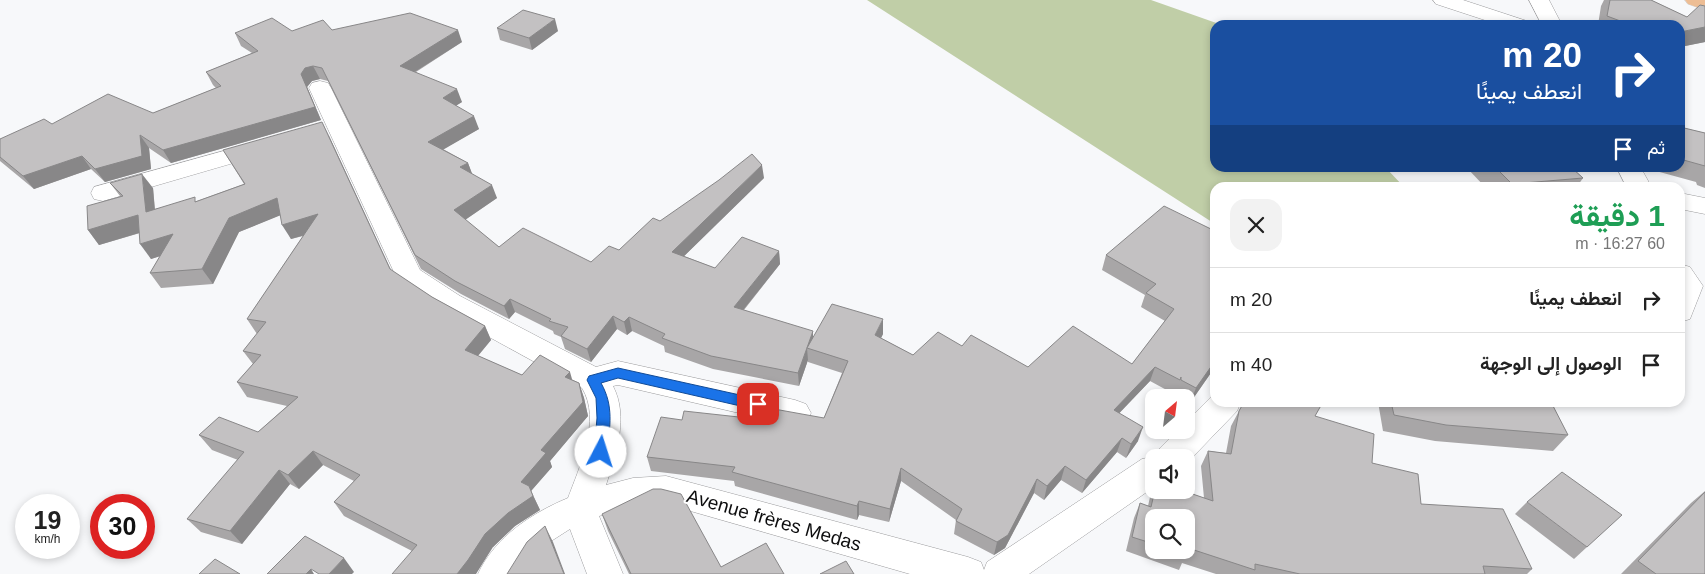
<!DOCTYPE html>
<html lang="ar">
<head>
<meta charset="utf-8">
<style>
  body { margin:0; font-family:Arial,Vazirmatn,sans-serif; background:#f2f2f2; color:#222; direction:rtl; height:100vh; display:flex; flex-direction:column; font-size:19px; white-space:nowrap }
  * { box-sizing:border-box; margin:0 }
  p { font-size:16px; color:#767676 }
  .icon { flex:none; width:28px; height:28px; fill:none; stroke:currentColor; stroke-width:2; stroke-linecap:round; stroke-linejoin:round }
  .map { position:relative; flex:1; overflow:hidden; direction:ltr }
  .details { position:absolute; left:1210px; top:182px; width:475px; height:225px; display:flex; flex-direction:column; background:#fff; border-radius:15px; box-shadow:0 2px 8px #0003; direction:rtl }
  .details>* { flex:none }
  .guide { position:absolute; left:1210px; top:20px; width:475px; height:152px; border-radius:15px; box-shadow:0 2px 8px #0003; direction:rtl; background:#1a4fa0; color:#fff; overflow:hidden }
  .needle { width:32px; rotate:28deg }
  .fabs { position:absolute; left:1145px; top:389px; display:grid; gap:10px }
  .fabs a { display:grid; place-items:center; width:50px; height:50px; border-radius:10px; background:#fff; box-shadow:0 2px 8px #0003; font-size:25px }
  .speed { position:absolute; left:15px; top:494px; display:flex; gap:10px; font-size:25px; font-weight:700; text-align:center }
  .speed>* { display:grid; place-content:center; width:65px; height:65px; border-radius:50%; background:#fff; box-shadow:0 2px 8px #0003; line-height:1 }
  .speed small { font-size:12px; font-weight:400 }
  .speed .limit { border:8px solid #d22; background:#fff; color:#111 }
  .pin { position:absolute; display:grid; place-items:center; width:42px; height:42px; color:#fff; margin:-21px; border-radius:10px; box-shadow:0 2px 8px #0006 }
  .me { position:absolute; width:55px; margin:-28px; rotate:5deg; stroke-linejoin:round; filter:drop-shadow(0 0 4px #0008) }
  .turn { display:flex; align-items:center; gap:18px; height:105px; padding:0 20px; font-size:22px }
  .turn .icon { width:65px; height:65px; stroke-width:2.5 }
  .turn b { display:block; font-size:35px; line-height:42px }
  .then { display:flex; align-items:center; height:48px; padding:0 20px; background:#0003; gap:10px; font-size:19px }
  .round { display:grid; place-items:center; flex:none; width:52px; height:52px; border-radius:15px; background:#f2f2f2 }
  .summary { display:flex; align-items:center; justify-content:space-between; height:85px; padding:0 20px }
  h1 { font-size:30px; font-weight:700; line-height:38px; color:#1e9e55 }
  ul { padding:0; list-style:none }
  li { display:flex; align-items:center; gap:15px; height:65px; padding:0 20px; border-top:1px solid #e0e0e0 }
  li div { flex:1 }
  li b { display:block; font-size:19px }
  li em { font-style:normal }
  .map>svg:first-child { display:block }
</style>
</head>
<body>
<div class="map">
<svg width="1705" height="574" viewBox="0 0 1705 574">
  <rect width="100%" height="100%" fill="#f7f8fa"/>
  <!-- green -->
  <polygon fill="#c0cea7" points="867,0 1151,0 1222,25 1215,25 1215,168 1386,168 1404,187 1215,188 1215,224"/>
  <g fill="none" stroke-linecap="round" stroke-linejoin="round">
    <!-- street casing -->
    <g stroke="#9c9c9e" stroke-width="1">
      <g id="street">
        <polygon points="1433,0 1463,0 1527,21 1530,25 1500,25 1436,4"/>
        <polygon points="1529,0 1549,0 1562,25 1542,25"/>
        <path d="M320 81 328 83 331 88 420 270 460 296 596 367 618 361 795 400 806 404 811 413 806 422 795 426 618 385 613 386C629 417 616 454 606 485L633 478 666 476 968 557 981 562 984 570 987 562 1142 459 1156 456 1160 448 1178 430H1186V422L1215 393V402H1241L1237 411 1186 464V458H1154V487L1029 574H910L666 504 633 507 599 516 623 574H587L570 529 545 545 518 574H478C495 537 532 513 568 498 579 468 602 420 582 388L440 310 399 283 309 88 312 83Z"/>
        <polygon points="263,140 271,142 275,147 271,152 103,201 94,199 91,193 94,187"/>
        <polygon points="1617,168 1641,168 1652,188 1627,188"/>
        <polygon points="1680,193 1705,198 1705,214 1680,209"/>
        <polygon points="1680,264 1690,267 1703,286 1690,319 1680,322"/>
      </g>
    </g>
    <!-- primary casing -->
    <g stroke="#d3d3d4" stroke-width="1">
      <polygon id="primary" points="1685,0 1705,0 1705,10 1688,4"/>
    </g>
    <!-- street -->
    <use href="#street" fill="#fff" fill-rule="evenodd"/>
    <!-- primary -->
    <use href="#primary" fill="#edbd94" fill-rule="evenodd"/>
  </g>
  <!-- wall -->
  <g fill="#a8a6a7" fill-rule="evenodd">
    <polygon points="1604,0 1651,0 1687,17 1705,6 1705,42 1680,47 1680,25 1598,25 1601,6"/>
    <polygon points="497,28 558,31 532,50 500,40"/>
    <polygon points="332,30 462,42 416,72 462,102 456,105 479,129 443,149 468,163 472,174 497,198 465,220 499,247 591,262 619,250 660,221 764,178 684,256 715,268 779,251 780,264 744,310 813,338 883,334 881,338 913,355 962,346 1028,367 1132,364 1165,321 1141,307 1145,295 1102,270 1106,255 1215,231 1215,367 1190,403 1186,401 1186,398 1180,398 1175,395 1175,392 1174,394 1150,381 1119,413 1138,441 1126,458 1117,452 1082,493 1061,480 1044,500 1034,493 1005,548 994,555 954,534 956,520 901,481 889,522 859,515 857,520 735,486 734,481 651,471 647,457 682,420 824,418 842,373 808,362 808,360 799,386 713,369 665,352 664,346 632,331 627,335 617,329 591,362 565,349 561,337 554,334 553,331 515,312 509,319 461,294 421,269 328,81 320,79 312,81 307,87 321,120 171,163 149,148 151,169 105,182 91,169 34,189 0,161 0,139 52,124 153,113 216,88 213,85 206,72 252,53 241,46 235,33"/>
    <polygon points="1680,127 1705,133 1705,188 1697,185 1696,182 1645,168 1680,168"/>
    <polygon points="329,136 391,270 432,297 485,326 491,340 478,356 522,375 573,380 579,383 584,398 588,416 550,461 552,467 531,491 540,510 515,526 493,547 412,551 344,516 334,502 354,481 323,465 299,489 290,484 242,544 201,532 187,519 238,460 212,450 199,435 258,432 287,406 247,397 237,382 253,364 243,351 257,334 247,319 303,236 291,239 280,215 239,232 213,284 161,288 150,273 160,256 151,259 140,233 99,245 88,230 120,196 110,183 153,188 155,209 197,201 244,184 223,150"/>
    <polygon points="1467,168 1572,168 1583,178 1576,188 1486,188"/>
    <polygon points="1378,402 1569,402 1565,407 1551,403 1568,435 1553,451 1435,441 1383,431"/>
    <path d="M1239 411 1315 416 1372 463 1421 504 1532 569 1527 574H1216L1182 563 1179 570 1126 551 1134 518 1140 503 1148 506 1150 497 1154 489 1181 490 1204 498 1201 466 1208 451 1226 453 1231 426ZM1154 518 1186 550H1154Z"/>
    <polygon points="1705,491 1705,574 1621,574 1691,503"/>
    <polygon points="1527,502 1587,547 1574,559 1515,514"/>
    <polygon points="602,514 721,567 784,574 629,574 608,531"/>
  </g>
  <!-- shaded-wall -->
  <g fill="#888788">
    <polygon points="555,19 558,31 532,50 529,38"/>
    <polygon points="1705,27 1705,42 1680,47 1680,32"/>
    <polygon points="458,30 462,42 405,78 400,66"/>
    <polygon points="313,66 320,79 312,81 307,87 321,120 171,163 163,150 301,74 305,68"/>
    <polygon points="457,89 462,102 448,111 443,98"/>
    <polygon points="474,116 479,129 434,155 428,142"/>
    <polygon points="322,122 329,136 397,284 390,269"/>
    <polygon points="140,135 149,148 151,169 105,182 95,169"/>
    <polygon points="82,156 91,169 34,189 23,176"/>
    <polygon points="468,163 473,176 460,167"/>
    <polygon points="762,165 764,178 675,265 672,252"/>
    <polygon points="142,174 153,188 156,226 146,212"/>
    <polygon points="492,185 497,198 459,224 454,210"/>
    <polygon points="277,198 286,213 239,232 213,284 202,269 229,218"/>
    <polygon points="318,214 326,229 291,239 282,225"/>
    <polygon points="138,215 149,230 99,245 88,230"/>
    <polygon points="173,234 183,249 151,259 140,244"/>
    <polygon points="779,251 780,264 735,320 734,307"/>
    <polygon points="510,299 515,312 509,319 504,306"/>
    <polygon points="613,316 617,329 591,362 587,349"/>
    <polygon points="629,317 632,331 627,335 624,322"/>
    <polygon points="883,319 883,334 875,350 875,335"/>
    <polygon points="485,326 491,340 471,364 465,350"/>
    <polygon points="813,331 813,345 807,348 808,360 799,386 798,373"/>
    <polygon points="1215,361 1215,367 1190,403 1196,388"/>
    <polygon points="1155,367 1150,381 1109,424 1114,410"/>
    <polygon points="570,372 574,386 565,377"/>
    <polygon points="579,383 584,398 588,416 550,461 552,467 531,491 540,510 515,526 493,547 476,574 457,574 521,482 541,450"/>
    <polygon points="1143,427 1138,441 1126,458 1131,444"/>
    <polygon points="1122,438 1117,452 1082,493 1086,480"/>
    <polygon points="313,451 323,465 299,489 288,475"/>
    <polygon points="1065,466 1061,480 1044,500 1047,486"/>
    <polygon points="901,468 901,481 889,522 890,509"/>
    <polygon points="279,470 290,484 242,544 230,531"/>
    <polygon points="1037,479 1034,493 1005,548 994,555 997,542"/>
    <polygon points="859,501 859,515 857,520 857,506"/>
    <polygon points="545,526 553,542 565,574 564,574"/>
    <polygon points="344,558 354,572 352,574 329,574"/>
    <polygon points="311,569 314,574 306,574"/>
  </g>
  <!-- building -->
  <g fill="#c3c1c2" stroke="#888788">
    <polygon points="1610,0 1651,0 1687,17 1700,5 1705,6 1705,27 1680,32 1680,25 1631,25 1607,16"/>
    <polygon points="523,10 555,19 529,38 497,28"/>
    <polygon points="410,13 458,30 400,66 457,89 443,98 474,116 428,142 468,163 460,167 492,185 454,210 499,247 523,228 591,262 609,246 619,250 653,218 660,221 719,180 752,154 762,165 672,252 715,268 742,237 779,251 734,307 813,331 798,373 711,356 662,338 665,334 629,317 624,322 613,316 587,349 561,336 568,327 549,321 551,319 510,299 504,306 455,281 415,255 322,68 313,66 305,68 301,74 315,107 163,150 140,135 142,156 95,169 82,156 23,176 0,157 0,139 44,119 52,124 108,94 153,113 221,86 206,72 258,51 235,33 272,18 292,31 323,20 332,30"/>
    <polygon points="322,122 390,269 432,297 485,326 465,350 522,375 540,355 570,372 565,377 579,383 583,402 541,450 546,453 521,482 529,486 533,496 508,513 485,534 468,560 457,574 392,574 417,545 334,502 360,475 313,451 288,475 279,470 230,531 187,519 244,452 199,435 219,417 258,432 298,397 237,382 261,355 243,351 266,322 247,319 318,214 282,225 277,198 229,218 202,269 150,273 173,234 140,244 138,215 88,230 87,206 123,196 110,183 142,174 146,212 195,197 195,202 245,184 223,150"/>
    <polygon points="1680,127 1705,133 1705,166 1680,159"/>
    <polygon points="1496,168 1572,168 1583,178 1512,184"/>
    <polygon points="1164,206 1215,231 1215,361 1196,388 1181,380 1181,377 1180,380 1155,367 1114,410 1143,427 1131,444 1122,438 1086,480 1065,466 1047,486 1037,479 1008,535 997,542 956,521 962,509 901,468 890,509 859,501 857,506 732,472 735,467 647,457 661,417 682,420 684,411 757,419 763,407 824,418 848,361 807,348 832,304 883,319 875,335 913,355 938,332 962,346 971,335 1028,367 1073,326 1132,364 1174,309 1146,293 1156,284 1106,255"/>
    <polygon points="1680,343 1683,345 1680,349"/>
    <polygon points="1244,402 1323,402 1315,416 1374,434 1372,463 1418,474 1421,504 1503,509 1532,569 1483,566 1485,574 1300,574 1255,564 1255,570 1188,548 1186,556 1170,550 1186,550 1186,518 1154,518 1154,544 1132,537 1140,503 1151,507 1155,490 1181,490 1213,501 1208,451 1231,454 1239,411"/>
    <polygon points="1391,402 1551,402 1568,435 1446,425 1394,415"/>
    <polygon points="1562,472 1622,515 1587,547 1527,502"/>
    <polygon points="653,489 661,489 681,494 721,567 766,543 784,574 631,574 602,514"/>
    <polygon points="1705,492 1705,574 1656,574 1638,561"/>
    <polygon points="545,526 564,574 507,574 527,542"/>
    <polygon points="305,536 344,558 329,574 319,574 311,569 306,574 267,574"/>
    <polygon points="215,559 240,574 199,574"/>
    <polygon points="846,561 854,574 820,574"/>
  </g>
  <!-- route -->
  <path fill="#1a73e8" stroke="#114b97" d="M618 368 758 399 764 404 758 410 618 378 601 383C614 406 610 426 607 452L605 456H596L594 452 597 418 596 398 587 380 589 376Z"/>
  <g text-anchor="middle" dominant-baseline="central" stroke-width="4" stroke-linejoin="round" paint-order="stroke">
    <!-- near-street labels -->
    <g font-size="19" fill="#0d0d0e" stroke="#fff">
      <text transform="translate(774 520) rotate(16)">Avenue frères Medas</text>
    </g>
  </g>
</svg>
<div class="fabs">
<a><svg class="needle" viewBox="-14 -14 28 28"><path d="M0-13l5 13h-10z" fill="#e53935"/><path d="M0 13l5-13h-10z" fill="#767676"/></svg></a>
<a><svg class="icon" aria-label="sound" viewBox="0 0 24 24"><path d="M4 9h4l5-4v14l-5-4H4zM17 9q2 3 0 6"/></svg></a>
<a><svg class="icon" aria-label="search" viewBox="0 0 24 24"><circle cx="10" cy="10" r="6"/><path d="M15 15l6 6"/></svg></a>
</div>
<div class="speed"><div>19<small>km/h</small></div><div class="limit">30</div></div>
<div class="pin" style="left:758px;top:404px;background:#d93025"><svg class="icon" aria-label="arrive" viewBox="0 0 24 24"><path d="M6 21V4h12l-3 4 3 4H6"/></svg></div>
<svg class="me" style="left:601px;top:452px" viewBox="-20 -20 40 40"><circle r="19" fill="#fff"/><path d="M0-13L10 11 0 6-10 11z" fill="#1a73e8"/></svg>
<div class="guide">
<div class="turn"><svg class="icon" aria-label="right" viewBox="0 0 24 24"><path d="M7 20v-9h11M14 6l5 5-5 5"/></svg><div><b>20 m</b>انعطف يمينًا</div></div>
<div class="then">ثم<svg class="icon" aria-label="arrive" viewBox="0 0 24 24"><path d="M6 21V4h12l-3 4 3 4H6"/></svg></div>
</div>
<section class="details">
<div class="summary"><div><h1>1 دقيقة</h1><p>60 m · 16:27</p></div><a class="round"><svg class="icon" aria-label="close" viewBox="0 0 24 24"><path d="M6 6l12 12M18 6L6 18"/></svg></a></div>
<ul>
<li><svg class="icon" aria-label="right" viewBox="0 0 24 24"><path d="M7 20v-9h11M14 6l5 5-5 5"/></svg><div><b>انعطف يمينًا</b></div><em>20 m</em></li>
<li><svg class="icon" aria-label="arrive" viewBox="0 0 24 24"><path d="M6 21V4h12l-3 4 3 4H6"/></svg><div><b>الوصول إلى الوجهة</b></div><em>40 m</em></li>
</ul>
</section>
</div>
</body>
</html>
